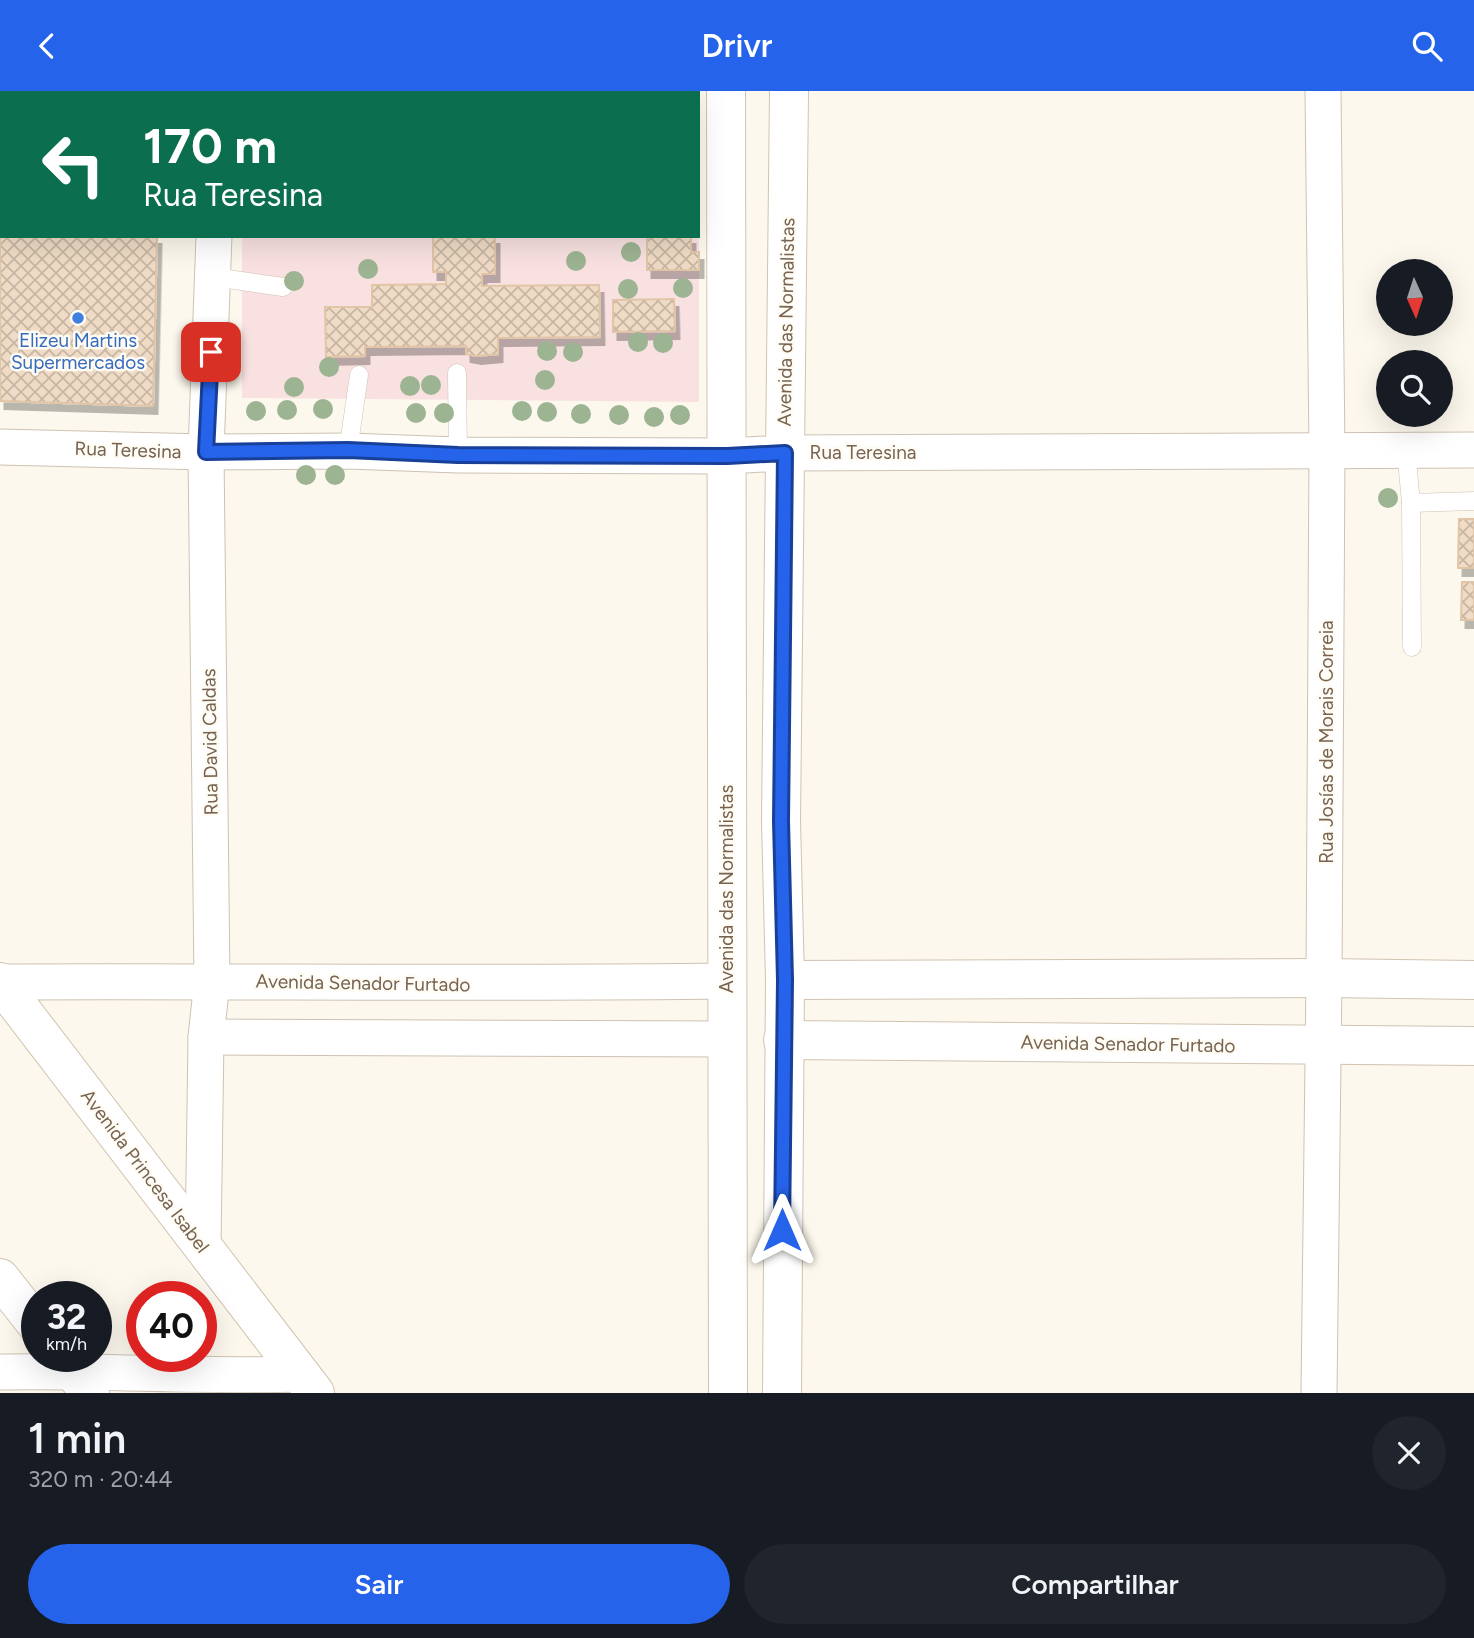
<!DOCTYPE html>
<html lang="pt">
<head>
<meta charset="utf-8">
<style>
  body { margin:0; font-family:Figtree,sans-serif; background:#20242c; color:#f1f3f6; height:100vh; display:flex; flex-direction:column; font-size:26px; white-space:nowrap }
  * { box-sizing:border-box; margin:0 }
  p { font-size:23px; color:#9ea1a6 }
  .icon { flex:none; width:38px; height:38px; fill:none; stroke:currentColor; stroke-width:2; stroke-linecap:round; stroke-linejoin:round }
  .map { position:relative; height:1302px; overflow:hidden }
  .drawer { display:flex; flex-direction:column; background:#171b24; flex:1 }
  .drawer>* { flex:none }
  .top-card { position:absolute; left:0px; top:0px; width:700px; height:147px; box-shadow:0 7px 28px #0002; background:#0b6e4f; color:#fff; overflow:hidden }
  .needle { width:46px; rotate:177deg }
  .buttons { position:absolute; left:1376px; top:168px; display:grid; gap:14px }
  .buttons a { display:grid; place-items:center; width:77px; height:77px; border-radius:50%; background:#171b24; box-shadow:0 7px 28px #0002; font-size:35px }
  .speed { position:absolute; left:21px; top:1190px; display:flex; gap:14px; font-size:35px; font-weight:700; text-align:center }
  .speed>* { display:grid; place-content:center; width:91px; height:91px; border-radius:50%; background:#171b24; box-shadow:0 7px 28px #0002; line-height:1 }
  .speed small { font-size:18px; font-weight:400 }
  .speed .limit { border:10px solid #d22; background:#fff; color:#111 }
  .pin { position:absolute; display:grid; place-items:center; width:60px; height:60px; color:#fff; margin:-30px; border-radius:14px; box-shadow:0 4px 10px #0006 }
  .me { position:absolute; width:77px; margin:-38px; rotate:0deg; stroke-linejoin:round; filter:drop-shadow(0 0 5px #0008) }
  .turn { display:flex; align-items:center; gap:24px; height:147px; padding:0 28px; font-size:32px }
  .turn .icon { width:91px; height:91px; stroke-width:2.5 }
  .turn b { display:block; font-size:49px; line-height:60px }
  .round { display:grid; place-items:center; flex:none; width:74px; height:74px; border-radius:37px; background:#20242c }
  .summary { display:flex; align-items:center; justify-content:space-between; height:119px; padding:0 28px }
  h1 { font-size:42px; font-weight:600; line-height:52px }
  .primary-button { display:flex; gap:14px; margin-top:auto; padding:14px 28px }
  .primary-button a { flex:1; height:80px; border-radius:42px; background:#2563eb; color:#fff; font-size:28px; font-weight:600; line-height:80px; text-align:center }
  .primary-button a+a { background:#20242c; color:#f1f3f6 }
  header { display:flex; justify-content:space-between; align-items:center; height:91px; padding:0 28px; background:#2563eb; color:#fff; font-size:32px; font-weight:600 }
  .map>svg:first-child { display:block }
</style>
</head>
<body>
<header><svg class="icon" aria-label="back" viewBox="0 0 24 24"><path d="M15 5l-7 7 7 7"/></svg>Drivr<svg class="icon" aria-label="search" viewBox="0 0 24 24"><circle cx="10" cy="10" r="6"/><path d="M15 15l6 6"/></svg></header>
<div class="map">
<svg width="1474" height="1302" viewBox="0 0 1474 1302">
  <defs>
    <pattern id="building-cross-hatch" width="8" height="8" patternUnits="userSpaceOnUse" patternTransform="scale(1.75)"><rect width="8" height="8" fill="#f0dcc6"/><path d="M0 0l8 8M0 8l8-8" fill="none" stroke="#c7b6a3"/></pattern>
    <filter id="shadow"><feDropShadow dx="4.5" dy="8" stdDeviation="0" flood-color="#0004"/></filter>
  </defs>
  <rect width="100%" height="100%" fill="#fcf8ed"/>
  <!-- medical -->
  <polygon fill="#f9e1e1" points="241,0 699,0 699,311 242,307 242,145 698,145 698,2"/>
  <!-- building -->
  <g fill="url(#building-cross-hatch)" stroke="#e2c5a7" stroke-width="2" filter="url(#shadow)">
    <rect x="346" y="0" width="73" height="2"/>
    <polygon points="0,63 2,145 157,145 153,315 0,310"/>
    <polygon points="433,145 495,145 495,183 482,183 482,195 599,194 600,246 498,247 498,263 477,265 466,263 466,255 365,256 365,265 326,266 325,216 372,216 372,194 446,193 446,181 433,181"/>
    <polygon points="647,145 691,145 691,161 699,161 699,179 647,179"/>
    <polygon points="674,208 675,240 613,241 613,209"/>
    <polygon points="1459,428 1474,428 1474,477 1458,477"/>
    <polygon points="1462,491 1474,491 1474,529 1461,529"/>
  </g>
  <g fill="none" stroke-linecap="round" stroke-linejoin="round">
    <!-- lane casing -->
    <g stroke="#cec2b2" stroke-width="19">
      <g id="lane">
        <polyline points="214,186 283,196"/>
        <polyline points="457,282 458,364"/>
        <polyline points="1406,359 1411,412 1412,556"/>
        <polyline points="348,360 359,284"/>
        <polyline points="1411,412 1474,410"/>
      </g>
    </g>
    <!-- street casing -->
    <g stroke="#cec2b2" stroke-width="37">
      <g id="street">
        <polyline points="213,0 213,2"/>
        <polyline points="0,356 206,361 348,360 458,364 727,365 785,362 1474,359"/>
        <path d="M0 891C242 890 484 893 726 890"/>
        <polyline points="206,946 726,948"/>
        <polyline points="203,1157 206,946 212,890 206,361 214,145"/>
        <path d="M0 1281C100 1279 200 1286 301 1283"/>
        <polyline points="1319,1302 1324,887 1327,359 1323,0"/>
      </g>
    </g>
    <!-- secondary casing -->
    <g stroke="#d1c3b0" stroke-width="40">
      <g id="secondary">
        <polyline points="726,0 728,1302"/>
        <polyline points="785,889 1324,887 1474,889"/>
        <polyline points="0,891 315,1302"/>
        <polyline points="783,949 1474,955"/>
        <polyline points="0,1187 37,1234"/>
        <polyline points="61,1265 90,1302"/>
        <polyline points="782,1302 785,889 781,730 789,0"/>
      </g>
    </g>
    <!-- lane -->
    <use href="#lane" stroke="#fff" stroke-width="18"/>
    <!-- street -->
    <use href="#street" stroke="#fff" stroke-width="35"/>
    <!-- secondary -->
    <use href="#secondary" stroke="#fff" stroke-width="38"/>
  </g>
  <!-- trees -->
  <g fill="#9db492">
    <circle cx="631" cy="161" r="10"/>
    <circle cx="576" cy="170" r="10"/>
    <circle cx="368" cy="178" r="10"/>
    <circle cx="294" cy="190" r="10"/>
    <circle cx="683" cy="197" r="10"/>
    <circle cx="628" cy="198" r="10"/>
    <circle cx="638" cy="251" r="10"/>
    <circle cx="663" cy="252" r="10"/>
    <circle cx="547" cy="260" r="10"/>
    <circle cx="573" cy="261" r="10"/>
    <circle cx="329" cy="276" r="10"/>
    <circle cx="545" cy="289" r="10"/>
    <circle cx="431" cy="294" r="10"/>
    <circle cx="410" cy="295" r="10"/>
    <circle cx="294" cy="296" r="10"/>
    <circle cx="323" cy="318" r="10"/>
    <circle cx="287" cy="319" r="10"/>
    <circle cx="256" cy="320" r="10"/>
    <circle cx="522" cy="320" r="10"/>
    <circle cx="547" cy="321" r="10"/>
    <circle cx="416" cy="322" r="10"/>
    <circle cx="444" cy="322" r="10"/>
    <circle cx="581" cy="323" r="10"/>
    <circle cx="619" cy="324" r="10"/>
    <circle cx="680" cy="324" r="10"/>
    <circle cx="654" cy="326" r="10"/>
    <circle cx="306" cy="384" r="10"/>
    <circle cx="335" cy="384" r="10"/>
    <circle cx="1388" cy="407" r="10"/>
  </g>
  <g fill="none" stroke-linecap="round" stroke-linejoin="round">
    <!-- route casing -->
    <g stroke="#184099" stroke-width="18">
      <polyline id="route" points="211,261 206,361 348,359 458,364 727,365 785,362 781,730 785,889 782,1139"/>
    </g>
    <!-- route -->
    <use href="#route" stroke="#2563eb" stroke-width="12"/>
  </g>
  <!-- markers -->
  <circle fill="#3f7fe0" stroke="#fefcf4" stroke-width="2.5" cx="78" cy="227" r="7"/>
  <g text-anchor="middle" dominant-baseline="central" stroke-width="5" stroke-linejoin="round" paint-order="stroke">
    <!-- street labels -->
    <g font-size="19" fill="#776350" stroke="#fefcf4">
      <text transform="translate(786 231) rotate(-89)">Avenida das Normalistas</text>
      <text transform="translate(128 359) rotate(2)">Rua Teresina</text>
      <text x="863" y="361">Rua Teresina</text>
      <text transform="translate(210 651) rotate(-91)">Rua David Caldas</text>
      <text transform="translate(1326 651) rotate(-90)">Rua Josías de Morais Correia</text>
      <text transform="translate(726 798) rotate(-90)">Avenida das Normalistas</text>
      <text transform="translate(363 892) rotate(1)">Avenida Senador Furtado</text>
      <text transform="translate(1128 953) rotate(1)">Avenida Senador Furtado</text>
      <text transform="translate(145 1080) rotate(53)">Avenida Princesa Isabel</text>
    </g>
    <!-- shop labels -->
    <g font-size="19" fill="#366cbe" stroke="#fefcf4">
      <text x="78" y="249">Elizeu Martins<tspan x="78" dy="22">Supermercados</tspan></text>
    </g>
  </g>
</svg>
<div class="buttons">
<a><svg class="needle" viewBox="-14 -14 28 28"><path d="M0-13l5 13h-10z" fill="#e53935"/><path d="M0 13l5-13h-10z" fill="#9ea1a6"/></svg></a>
<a><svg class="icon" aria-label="search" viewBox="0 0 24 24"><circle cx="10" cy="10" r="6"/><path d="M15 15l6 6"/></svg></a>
</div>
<div class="speed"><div>32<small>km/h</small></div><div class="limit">40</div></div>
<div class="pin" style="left:211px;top:261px;background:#d93025"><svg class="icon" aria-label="arrive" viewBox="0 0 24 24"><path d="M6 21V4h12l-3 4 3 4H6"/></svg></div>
<svg class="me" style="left:782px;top:1139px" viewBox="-20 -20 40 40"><path d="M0-17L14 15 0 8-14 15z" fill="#2563eb" stroke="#fff" stroke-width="4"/></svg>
<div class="top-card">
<div class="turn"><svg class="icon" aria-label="left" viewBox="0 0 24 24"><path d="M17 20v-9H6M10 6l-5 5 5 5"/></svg><div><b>170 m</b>Rua Teresina</div></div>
</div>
</div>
<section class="drawer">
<div class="summary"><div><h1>1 min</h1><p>320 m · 20:44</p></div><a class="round"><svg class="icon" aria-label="close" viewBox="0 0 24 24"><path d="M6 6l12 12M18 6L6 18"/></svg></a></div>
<div class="primary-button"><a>Sair</a><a>Compartilhar</a></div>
</section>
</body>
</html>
